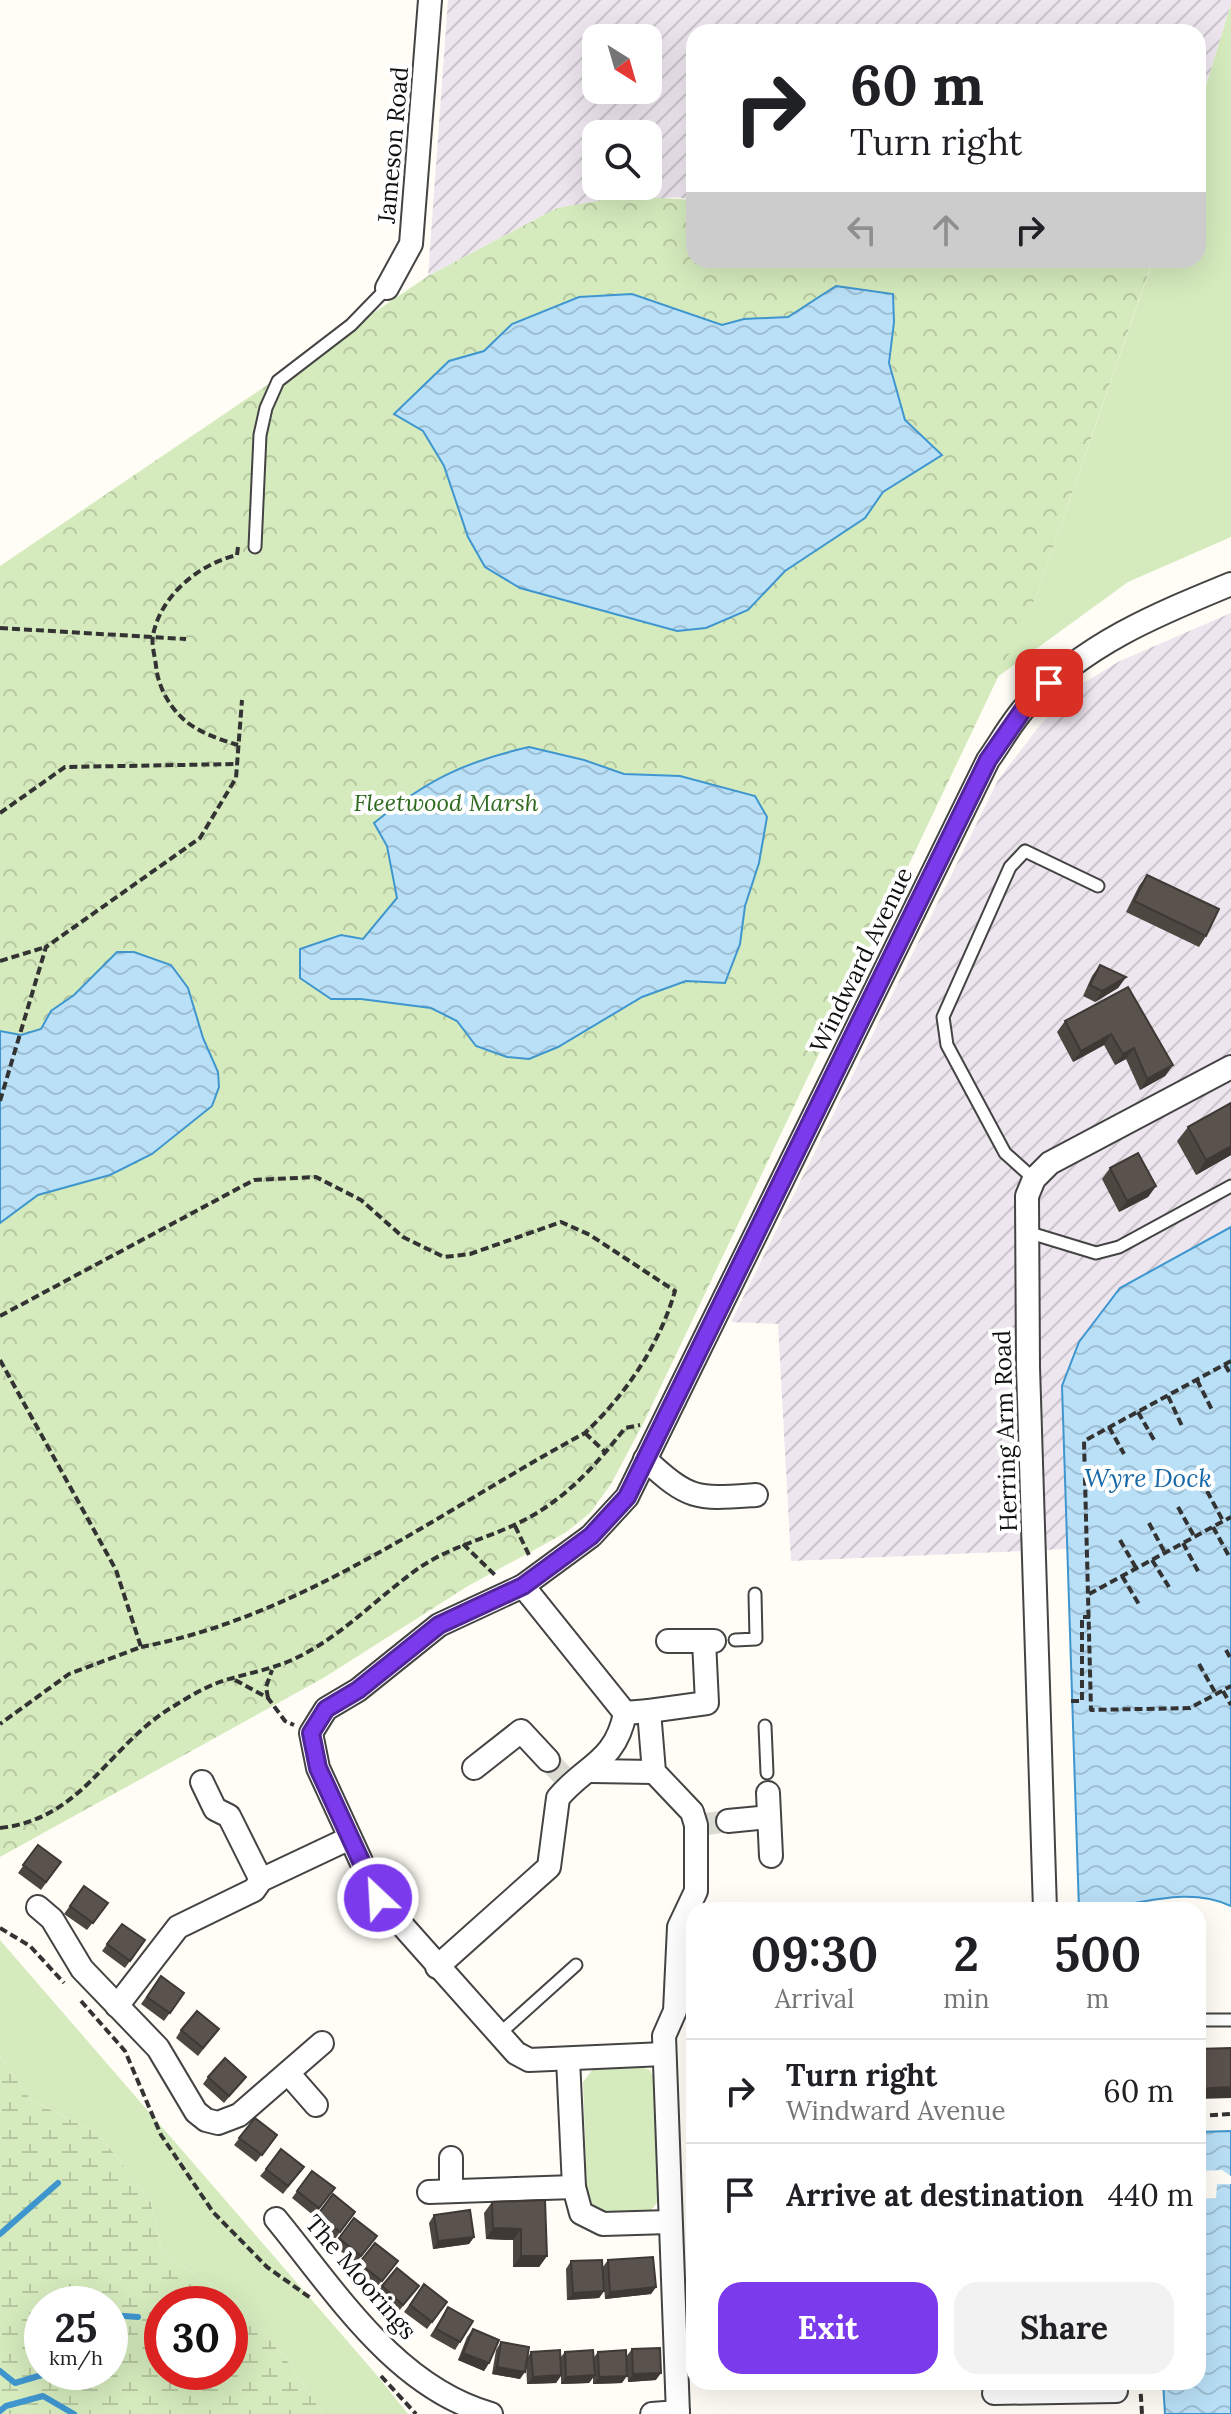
<!DOCTYPE html>
<html lang="en">
<head>
<meta charset="utf-8">
<style>
  body { margin:0; font-family:Lora,serif; background:#f2f2f2; color:#202124; height:100vh; display:flex; flex-direction:column; font-size:30px; white-space:nowrap }
  * { box-sizing:border-box; margin:0 }
  p { font-size:26px; color:#757577 }
  .icon { flex:none; width:44px; height:44px; fill:none; stroke:currentColor; stroke-width:2; stroke-linecap:round; stroke-linejoin:round }
  .map { position:relative; flex:1; overflow:hidden }
  .drawer { position:absolute; left:686px; top:1902px; width:520px; height:488px; display:flex; flex-direction:column; background:#fff; border-radius:24px; box-shadow:0 8px 32px #0002 }
  .drawer>* { flex:none }
  .hud { position:absolute; left:686px; top:24px; width:520px; height:244px; border-radius:24px; box-shadow:0 8px 32px #0002; background:#fff; color:#202124; overflow:hidden }
  .needle { width:52px; rotate:143deg }
  .controls { position:absolute; left:582px; top:24px; display:grid; gap:16px }
  .controls a { display:grid; place-items:center; width:80px; height:80px; border-radius:16px; background:#fff; box-shadow:0 8px 32px #0002; font-size:40px }
  .speed { position:absolute; left:24px; top:2286px; display:flex; gap:16px; font-size:40px; font-weight:700; text-align:center }
  .speed>* { display:grid; place-content:center; width:104px; height:104px; border-radius:50%; background:#fff; box-shadow:0 8px 32px #0002; line-height:1 }
  .speed small { font-size:20px; font-weight:400 }
  .speed .limit { border:12px solid #d22; background:#fff; color:#111 }
  .pin { position:absolute; display:grid; place-items:center; width:68px; height:68px; color:#fff; margin:-34px; border-radius:16px; box-shadow:0 4px 12px #0006 }
  .me { position:absolute; width:88px; margin:-44px; rotate:335deg; stroke-linejoin:round; filter:drop-shadow(0 0 6px #0008) }
  .turn { display:flex; align-items:center; gap:28px; height:168px; padding:0 32px; font-size:36px }
  .turn .icon { width:104px; height:104px; stroke-width:2.5 }
  .turn b { display:block; font-size:56px; line-height:68px }
  .lanes { display:flex; align-items:center; height:76px; padding:0 32px; background:#0003; justify-content:center; gap:40px; direction:ltr }
  .lanes .off { opacity:.35 }
  .eta { display:flex; justify-content:space-evenly; align-items:center; height:136px; text-align:center }
  .eta b { font-size:48px; font-weight:700; line-height:56px }
  .action { display:flex; gap:16px; margin-top:auto; padding:16px 32px }
  .action a { flex:1; height:92px; border-radius:24px; background:#7c3aed; color:#fff; font-size:32px; font-weight:700; line-height:92px; text-align:center }
  .action a+a { background:#f2f2f2; color:#202124 }
  ul { padding:0; list-style:none }
  li { display:flex; align-items:center; gap:24px; height:104px; padding:0 32px; border-top:2px solid #e0e0e0 }
  li div { flex:1 }
  li b { display:block; font-size:30px }
  li em { font-style:normal }
  .map>svg:first-child { display:block }
</style>
</head>
<body>
<div class="map">
<svg width="1231" height="2414" viewBox="0 0 1231 2414">
  <defs>
    <pattern id="industrial-furrows" width="10" height="10" patternUnits="userSpaceOnUse" patternTransform="scale(2)"><rect width="10" height="10" fill="#eee6ef"/><path d="M-1 1l2-2M0 10L10 0M9 11l2-2" fill="none" stroke="#cbc4cc"/></pattern>
    <pattern id="wetland-marsh" width="20" height="14" patternUnits="userSpaceOnUse" patternTransform="scale(2)"><rect width="20" height="14" fill="#d5ebbd"/><path d="M1 5h8M5 5V1M11 12h8M15 12V8" fill="none" stroke="#b6c8a1"/></pattern>
    <pattern id="park-crowns" width="20" height="18" patternUnits="userSpaceOnUse" patternTransform="scale(2)"><rect width="20" height="18" fill="#d5ebbd"/><path d="M2 6a3 3 0 1 1 6 0M12 15a3 3 0 1 1 6 0" fill="none" stroke="#b6c8a1"/></pattern>
    <pattern id="water-waves" width="16" height="10" patternUnits="userSpaceOnUse" patternTransform="scale(2)"><rect width="16" height="10" fill="#b9e0f7"/><path d="M0 5q4-4 8 0t8 0" fill="none" stroke="#9ebfd3"/></pattern>
  </defs>
  <rect width="100%" height="100%" fill="#fffdf5"/>
  <!-- industrial -->
  <g fill="url(#industrial-furrows)" fill-rule="evenodd">
    <path d="M448 0H1231V4L1198 112V32H694V200L676 197 557 208 428 276ZM596 38H648V90H596ZM596 134H648V186H596Z"/>
    <polygon points="1231,613 1231,1906 1218,1900 1169,1896 1110,1910 1079,1910 1067,1549 791,1561 778,1324 731,1322 998,780 1037,729 1075,688 1120,661"/>
  </g>
  <!-- grass -->
  <g fill="#d5ebbd">
    <polygon points="1231,4 1231,537 1128,582 996,678 1036,597 1153,260 1198,260 1198,112"/>
    <polygon points="0,1940 375,2373 408,2414 323,2414 289,2363 238,2302 162,2253 151,2203 99,2134 31,2100 0,2056"/>
    <path d="M640 2067 650 2070 656 2082 660 2199 648 2214C624 2215 599 2223 587 2199L583 2082 593 2069Z"/>
  </g>
  <!-- wetland -->
  <path fill="url(#wetland-marsh)" fill-rule="evenodd" d="M0 2056 31 2100 99 2134 151 2203 162 2253 238 2302 289 2363 323 2414H0ZM42 2304H110V2372H42ZM162 2304H230V2372H162Z"/>
  <!-- park -->
  <polygon fill="url(#park-crowns)" points="626,196 694,200 694,260 1152,262 1036,597 644,1422 611,1484 590,1513 565,1533 468,1586 325,1677 0,1857 0,566 428,276 557,208"/>
  <!-- water -->
  <g fill="url(#water-waves)" stroke="#3f96cf" stroke-width="2">
    <polygon points="836,286 893,294 894,322 889,363 905,420 942,455 883,492 865,518 785,571 748,610 706,628 677,631 520,588 485,567 468,537 444,466 423,431 394,414 449,361 484,351 512,324 579,297 632,294 722,325 744,319 788,317"/>
    <path d="M529 747 584 760 624 774 680 776 755 796 767 817 759 863 745 906 740 944 725 983 686 981 642 997 558 1047 529 1059 507 1057 476 1046 457 1021 431 1008 361 999H331L300 978V949L341 935 363 939 397 898 387 846 374 823C426 781 463 762 529 747Z"/>
    <polygon points="117,952 134,952 171,965 188,988 203,1038 218,1072 219,1087 212,1106 152,1154 110,1175 38,1195 0,1223 0,1031 21,1035 41,1029 51,1011 74,995"/>
    <path d="M1231 1227V1906C1182 1883 1129 1910 1079 1910L1062 1386 1079 1342 1120 1288Z"/>
    <polygon points="1231,2131 1231,2414 1165,2414 1163,2382 1198,2382 1198,2132"/>
  </g>
  <!-- pier -->
  <polygon fill="#fffdf5" points="1222,2170 1231,2176 1231,2184 1217,2184 1216,2198 1198,2199 1198,2171"/>
  <g fill="none" stroke-linecap="round" stroke-linejoin="round">
    <!-- stream -->
    <g stroke="#3f96cf" stroke-width="6">
      <polyline points="0,2234 58,2183"/>
      <polyline points="110,2315 138,2317"/>
      <polyline points="0,2371 15,2383 52,2372"/>
      <polyline points="0,2411 6,2406 43,2396 74,2414"/>
    </g>
    <!-- minor-tunnel -->
    <g stroke="#dbdad3" stroke-width="22" stroke-dasharray="22 11" stroke-linecap="butt">
      <polyline points="548,1760 562,1775"/>
      <polyline points="706,1824 728,1821"/>
    </g>
    <!-- service casing -->
    <g stroke="#444" stroke-width="15">
      <g id="service">
        <polyline points="255,547 260,435 266,408 278,381 351,325 387,288"/>
        <polyline points="1034,1179 1005,1153 947,1045 943,1017 1010,867 1025,851 1098,886"/>
        <polyline points="1027,1232 1096,1253 1119,1247 1231,1186"/>
        <polyline points="735,1640 756,1639 755,1594"/>
        <polyline points="765,1726 767,1773"/>
        <polyline points="1198,2020 1231,2020"/>
        <polyline points="498,2035 576,1965"/>
      </g>
    </g>
    <!-- minor casing -->
    <g stroke="#444" stroke-width="26">
      <g id="minor">
        <polyline points="387,288 411,244 430,0"/>
        <path d="M645 1459C690 1501 697 1499 756 1495"/>
        <polyline points="523,1586 625,1713 649,1711 654,1772 692,1812 696,1825 696,1891 679,1927 675,2011 664,2036 678,2414"/>
        <polyline points="668,1641 714,1641"/>
        <polyline points="649,1711 707,1703 704,1641"/>
        <polyline points="474,1768 521,1731 548,1760"/>
        <polyline points="592,1771 654,1772"/>
        <polyline points="202,1782 215,1809 229,1816 261,1880"/>
        <polyline points="768,1793 771,1856"/>
        <polyline points="728,1821 769,1817"/>
        <polyline points="38,1907 52,1919 82,1969 158,2048 196,2112 206,2120 218,2123 239,2115 322,2043"/>
        <polyline points="1045,1910 1028,1367 1027,1196 1034,1179 1050,1163 1231,1067"/>
        <path d="M437 1967 549 1867 558 1798C584 1766 616 1762 625 1713"/>
        <polyline points="117,2006 178,1927 254,1890 261,1880 350,1838"/>
        <path d="M664 2054 529 2060 516 2053 378 1898 318 1768 311 1733 326 1709 358 1690 439 1625 523 1586 591 1536 627 1497 988 760C1001 742 1012 721 1027 705 1085 644 1155 615 1231 584"/>
        <polyline points="568,2059 574,2187 581,2213 603,2224 669,2222"/>
        <polyline points="288,2073 316,2105"/>
        <polyline points="451,2158 451,2191"/>
        <polyline points="429,2192 574,2187"/>
        <path d="M276 2219C336 2292 395 2387 491 2414"/>
        <polyline points="994,2393 1116,2391"/>
        <polyline points="652,2414 678,2412"/>
      </g>
    </g>
    <!-- path -->
    <g stroke="#333" stroke-width="4" stroke-dasharray="8 4" stroke-linecap="butt">
      <path d="M238 547 237 555C199 564 161 595 153 635 151 644 155 656 156 666 158 687 170 709 188 723 203 734 221 740 238 745"/>
      <polyline points="0,628 186,639"/>
      <polyline points="0,813 65,767 237,764"/>
      <polyline points="0,961 46,947"/>
      <polyline points="0,1101 46,947 200,838 236,778 242,700"/>
      <path d="M0 1316 254 1180 316 1177 361 1200 403 1237 444 1257 470 1254 561 1222 590 1235 675 1291C659 1346 626 1394 585 1433 442 1510 304 1616 141 1647"/>
      <polyline points="0,1360 116,1570 141,1647 69,1674 0,1724"/>
      <polyline points="1231,1361 1084,1441 1091,1710 1190,1708 1231,1686"/>
      <polyline points="1225,1365 1231,1375"/>
      <polyline points="1197,1380 1212,1410"/>
      <polyline points="1168,1396 1182,1426"/>
      <polyline points="1138,1412 1154,1440"/>
      <polyline points="1109,1427 1124,1454"/>
      <polyline points="585,1433 606,1453"/>
      <polyline points="1207,1491 1223,1521"/>
      <polyline points="1178,1507 1194,1536"/>
      <polyline points="1149,1523 1165,1553"/>
      <polyline points="515,1526 530,1557"/>
      <polyline points="1213,1527 1230,1558"/>
      <polyline points="1120,1540 1136,1568"/>
      <polyline points="1183,1543 1199,1573"/>
      <polyline points="463,1544 496,1576"/>
      <polyline points="1152,1560 1169,1587"/>
      <polyline points="1122,1576 1140,1606"/>
      <polyline points="1089,1594 1231,1517"/>
      <polyline points="1226,1650 1231,1659"/>
      <polyline points="1199,1664 1216,1694"/>
      <polyline points="235,1680 268,1698 285,1721 294,1725"/>
      <polyline points="1223,1691 1231,1705"/>
      <polyline points="268,1698 266,1687 272,1670"/>
      <polyline points="1071,1701 1082,1701 1082,1617 1090,1617"/>
      <path d="M0 1828C82 1819 106 1749 169 1709 184 1700 201 1689 217 1683 242 1674 267 1671 292 1660 342 1637 375 1599 419 1568 448 1548 481 1540 512 1526 560 1505 594 1468 625 1428L640 1425"/>
      <polyline points="0,1928 30,1946 64,1983"/>
      <polyline points="81,2001 125,2051 161,2135 213,2212 267,2267 312,2299"/>
      <polyline points="1198,2116 1231,2114"/>
      <polyline points="381,2376 416,2414"/>
      <polyline points="1140,2382 1142,2414"/>
    </g>
    <!-- service -->
    <use href="#service" stroke="#fff" stroke-width="11"/>
    <!-- minor -->
    <use href="#minor" stroke="#fff" stroke-width="22"/>
  </g>
  <!-- wall -->
  <g fill="#4d4742">
    <polygon points="1147,875 1206,936 1199,947 1126,912 1139,886"/>
    <polygon points="1100,965 1126,977 1118,988 1095,1002 1083,996 1092,976"/>
    <polygon points="1128,987 1173,1065 1165,1076 1140,1090 1126,1059 1115,1065 1104,1045 1073,1062 1057,1032 1065,1021"/>
    <polygon points="1231,1103 1231,1155 1196,1175 1177,1141 1188,1127"/>
    <polygon points="1110,1168 1156,1186 1148,1197 1119,1212 1102,1179"/>
    <polygon points="38,1845 61,1862 41,1890 18,1873"/>
    <polygon points="84,1886 108,1903 87,1930 64,1914"/>
    <polygon points="122,1924 145,1940 125,1968 102,1951"/>
    <polygon points="161,1976 184,1993 164,2021 141,2004"/>
    <polygon points="219,2029 198,2056 176,2038 181,2030"/>
    <polygon points="208,2077 240,2084 224,2103 203,2084"/>
    <polygon points="255,2118 277,2135 256,2162 234,2145"/>
    <polygon points="304,2167 283,2194 260,2176 266,2169"/>
    <polygon points="312,2171 335,2188 314,2216 292,2198"/>
    <polygon points="333,2194 355,2212 335,2239 312,2222"/>
    <polygon points="492,2202 547,2256 539,2267 513,2267 513,2240 486,2239 484,2213"/>
    <polygon points="434,2215 474,2237 469,2244 433,2249 429,2223"/>
    <polygon points="354,2218 377,2236 356,2263 334,2246"/>
    <polygon points="608,2260 656,2287 651,2294 605,2299 604,2286 604,2291 599,2298 567,2300 566,2269 571,2261 603,2267"/>
    <polygon points="398,2261 376,2288 354,2270 359,2263"/>
    <polygon points="424,2284 447,2302 427,2329 404,2312"/>
    <polygon points="382,2286 414,2293 398,2312 376,2294"/>
    <polygon points="448,2307 460,2342 455,2350 430,2336"/>
    <polygon points="473,2329 489,2363 484,2371 458,2360 467,2337"/>
    <polygon points="501,2342 527,2358 531,2352 560,2358 565,2352 594,2357 598,2352 622,2383 593,2384 593,2377 589,2383 561,2384 561,2376 556,2383 527,2384 526,2363 520,2379 492,2374 496,2350"/>
    <polygon points="632,2349 656,2380 628,2382 626,2357"/>
  </g>
  <!-- shaded-wall -->
  <g fill="#3f3936">
    <polygon points="1126,977 1118,988 1095,1002 1102,991"/>
    <polygon points="1111,1034 1104,1045 1073,1062 1081,1051"/>
    <polygon points="1134,1048 1126,1059 1115,1065 1123,1054"/>
    <polygon points="1173,1065 1165,1076 1140,1090 1147,1079"/>
    <polygon points="1231,1146 1231,1155 1196,1175 1206,1160"/>
    <polygon points="1156,1186 1148,1197 1119,1212 1127,1201"/>
    <polygon points="1231,2087 1231,2098 1198,2099 1198,2089"/>
    <polygon points="493,2228 521,2229 513,2240 486,2239"/>
    <polygon points="474,2237 469,2244 433,2249 438,2241"/>
    <polygon points="521,2256 547,2256 539,2267 513,2267"/>
    <polygon points="656,2287 651,2294 605,2299 610,2292"/>
    <polygon points="604,2291 599,2298 567,2300 573,2293"/>
    <polygon points="463,2353 489,2363 484,2371 458,2360"/>
    <polygon points="497,2367 525,2372 520,2379 492,2374"/>
    <polygon points="661,2373 656,2380 628,2382 633,2374"/>
    <polygon points="561,2375 556,2383 527,2384 533,2377"/>
    <polygon points="595,2375 589,2383 561,2384 566,2377"/>
    <polygon points="627,2376 622,2383 593,2384 599,2377"/>
  </g>
  <!-- building -->
  <g fill="#5a524d" stroke="#3f3936" stroke-width="2">
    <polygon points="1147,875 1219,909 1206,936 1134,901"/>
    <polygon points="1100,965 1126,977 1102,991 1090,985"/>
    <polygon points="1128,987 1173,1065 1147,1079 1134,1048 1123,1054 1111,1034 1081,1051 1065,1021"/>
    <polygon points="1231,1103 1231,1146 1206,1160 1188,1127"/>
    <polygon points="1138,1153 1156,1186 1127,1201 1110,1168"/>
    <polygon points="38,1845 61,1862 46,1882 23,1865"/>
    <polygon points="84,1886 108,1903 93,1923 70,1906"/>
    <polygon points="122,1924 145,1940 130,1961 107,1944"/>
    <polygon points="161,1976 184,1993 170,2013 147,1997"/>
    <polygon points="197,2011 219,2029 203,2048 181,2030"/>
    <polygon points="1231,2048 1231,2087 1198,2089 1198,2049"/>
    <polygon points="225,2058 246,2077 229,2096 208,2077"/>
    <polygon points="255,2118 277,2135 262,2155 239,2138"/>
    <polygon points="281,2149 304,2167 288,2186 266,2169"/>
    <polygon points="312,2171 335,2188 319,2208 297,2191"/>
    <polygon points="333,2194 355,2212 340,2232 318,2214"/>
    <polygon points="545,2200 547,2256 521,2256 521,2229 493,2228 492,2202"/>
    <polygon points="470,2210 474,2237 438,2241 434,2215"/>
    <polygon points="354,2218 377,2236 361,2256 339,2238"/>
    <polygon points="375,2243 398,2261 382,2281 359,2263"/>
    <polygon points="653,2257 656,2287 610,2292 608,2260"/>
    <polygon points="602,2260 604,2291 573,2293 571,2261"/>
    <polygon points="397,2268 419,2286 403,2305 382,2286"/>
    <polygon points="424,2284 447,2302 432,2322 410,2305"/>
    <polygon points="448,2307 473,2321 460,2342 436,2329"/>
    <polygon points="473,2329 499,2340 489,2363 463,2353"/>
    <polygon points="501,2342 529,2347 525,2372 497,2367"/>
    <polygon points="660,2348 661,2373 633,2374 632,2349"/>
    <polygon points="560,2350 561,2375 533,2377 531,2352"/>
    <polygon points="593,2350 595,2375 566,2377 565,2352"/>
    <polygon points="626,2350 627,2376 599,2377 598,2352"/>
  </g>
  <g fill="none" stroke-linecap="round" stroke-linejoin="round">
    <!-- route casing -->
    <g stroke="#51269a" stroke-width="20">
      <polyline id="route" points="378,1898 318,1768 311,1733 326,1709 358,1690 439,1625 523,1586 591,1536 627,1497 988,760 1025,707 1049,683"/>
    </g>
    <!-- route -->
    <use href="#route" stroke="#7c3aed" stroke-width="14"/>
  </g>
  <g text-anchor="middle" dominant-baseline="central" stroke-width="8" stroke-linejoin="round" paint-order="stroke">
    <!-- street labels -->
    <g font-size="24" fill="#111" stroke="#fff">
      <text transform="translate(393 145) rotate(-85)">Jameson Road</text>
      <text transform="translate(861 960) rotate(-64)">Windward Avenue</text>
      <text transform="translate(1005 1431) rotate(-92)">Herring Arm Road</text>
      <text transform="translate(361 2277) rotate(49)">The Moorings</text>
    </g>
    <!-- park labels -->
    <g font-size="24" font-style="italic" fill="#2f6b1f" stroke="#fff">
      <text x="446" y="802">Fleetwood Marsh</text>
    </g>
    <!-- water labels -->
    <g font-size="26" font-style="italic" fill="#1768a6" stroke="#fff">
      <text x="1148" y="1477">Wyre Dock</text>
    </g>
  </g>
</svg>
<div class="controls">
<a><svg class="needle" viewBox="-14 -14 28 28"><path d="M0-13l5 13h-10z" fill="#e53935"/><path d="M0 13l5-13h-10z" fill="#757577"/></svg></a>
<a><svg class="icon" aria-label="search" viewBox="0 0 24 24"><circle cx="10" cy="10" r="6"/><path d="M15 15l6 6"/></svg></a>
</div>
<div class="speed"><div>25<small>km/h</small></div><div class="limit">30</div></div>
<div class="pin" style="left:1049px;top:683px;background:#d93025"><svg class="icon" aria-label="arrive" viewBox="0 0 24 24"><path d="M6 21V4h12l-3 4 3 4H6"/></svg></div>
<svg class="me" style="left:378px;top:1898px" viewBox="-20 -20 40 40"><circle r="17" fill="#7c3aed" stroke="#fff" stroke-width="3"/><path d="M0-11L8 9 0 5-8 9z" fill="#fff"/></svg>
<div class="hud">
<div class="turn"><svg class="icon" aria-label="right" viewBox="0 0 24 24"><path d="M7 20v-9h11M14 6l5 5-5 5"/></svg><div><b>60 m</b>Turn right</div></div>
<div class="lanes"><svg class="icon off" aria-label="left" viewBox="0 0 24 24"><path d="M17 20v-9H6M10 6l-5 5 5 5"/></svg><svg class="icon off" aria-label="ahead" viewBox="0 0 24 24"><path d="M12 20V5M6 11l6-6 6 6"/></svg><svg class="icon" aria-label="right" viewBox="0 0 24 24"><path d="M7 20v-9h11M14 6l5 5-5 5"/></svg></div>
</div>
<section class="drawer">
<div class="eta">
<div><b>09:30</b><p>Arrival</p></div>
<div><b>2</b><p>min</p></div>
<div><b>500</b><p>m</p></div>
</div>
<ul>
<li><svg class="icon" aria-label="right" viewBox="0 0 24 24"><path d="M7 20v-9h11M14 6l5 5-5 5"/></svg><div><b>Turn right</b><p>Windward Avenue</p></div><em>60 m</em></li>
<li><svg class="icon" aria-label="arrive" viewBox="0 0 24 24"><path d="M6 21V4h12l-3 4 3 4H6"/></svg><div><b>Arrive at destination</b></div><em>440 m</em></li>
</ul>
<div class="action"><a>Exit</a><a>Share</a></div>
</section>
</div>
</body>
</html>
